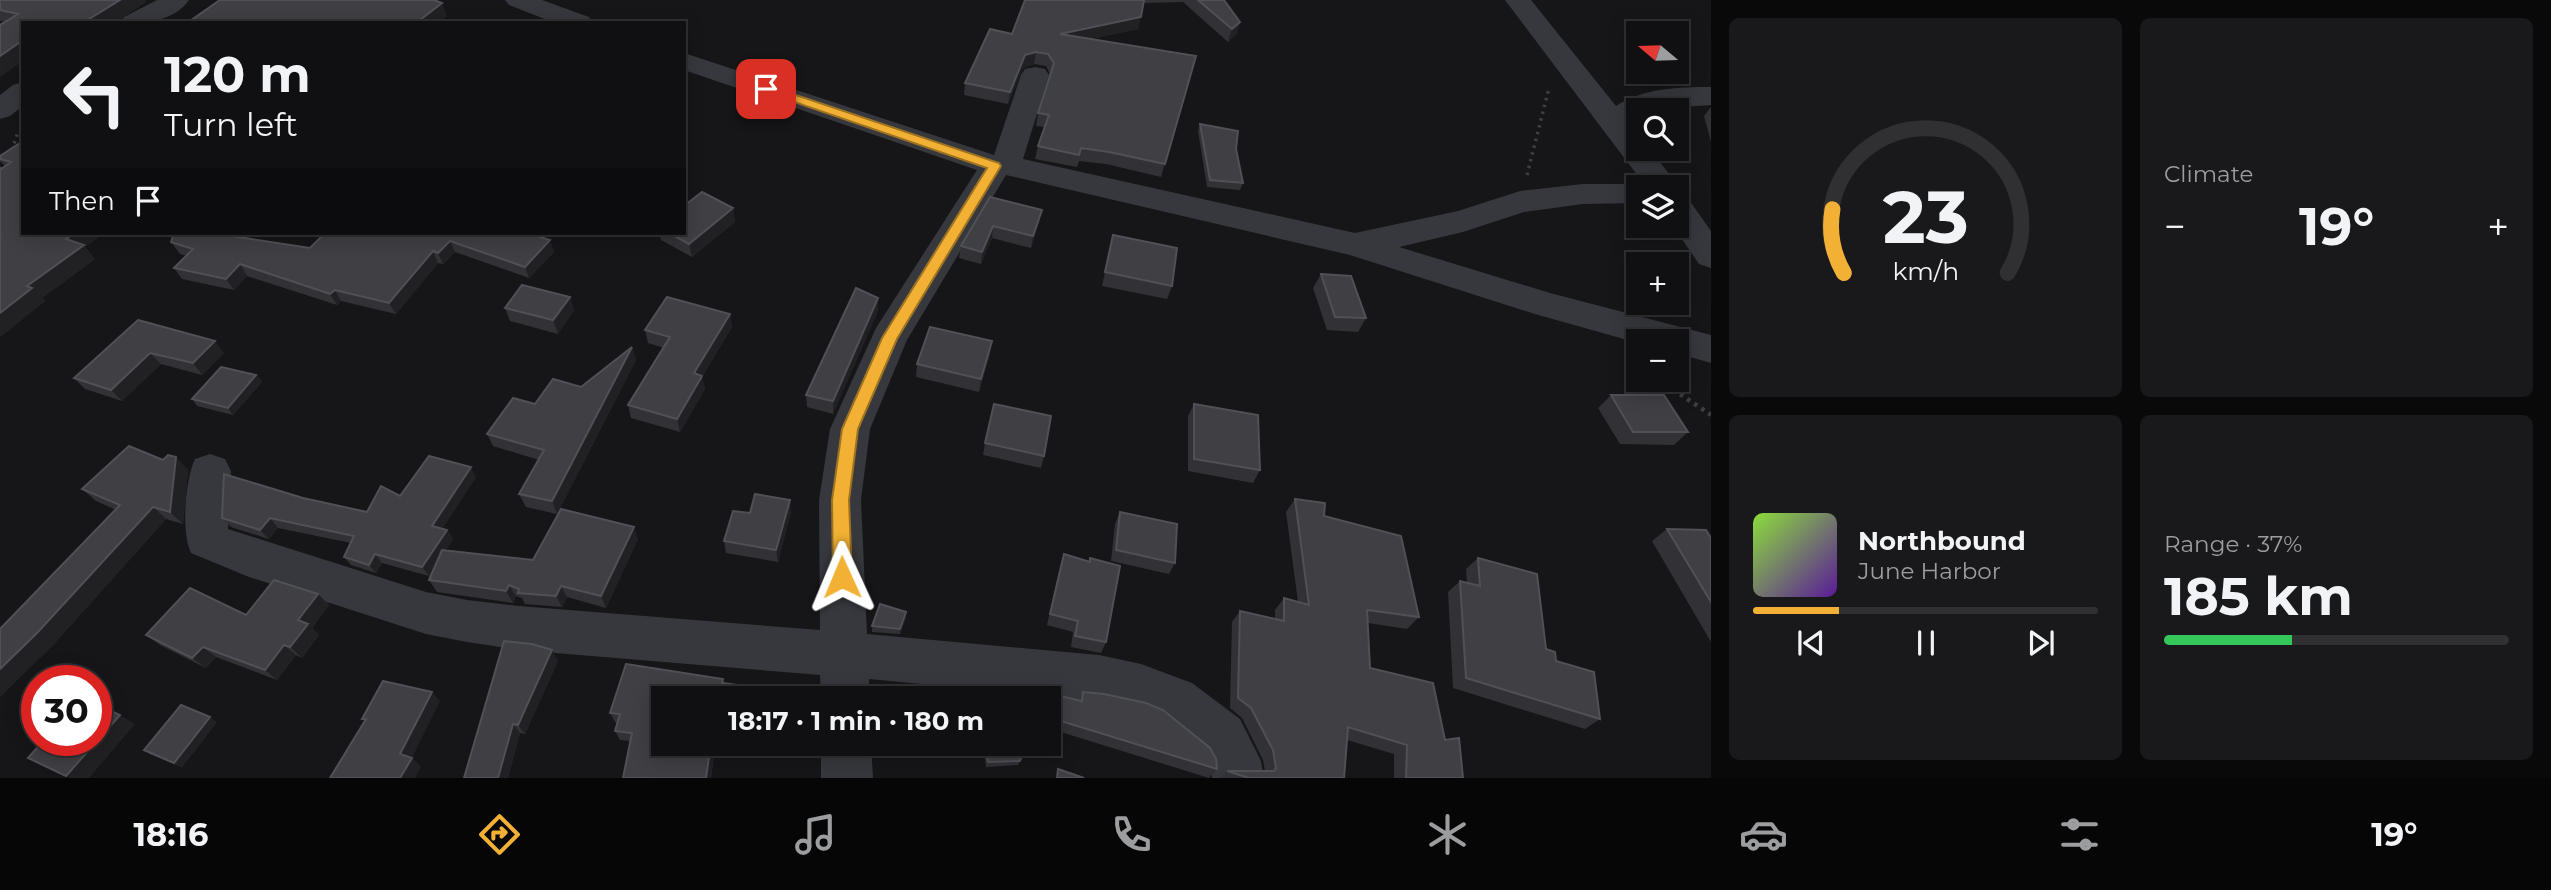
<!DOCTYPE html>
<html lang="en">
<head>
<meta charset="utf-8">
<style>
  body { margin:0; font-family:Montserrat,sans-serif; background:#19191b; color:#f1f3f6; height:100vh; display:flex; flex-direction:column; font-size:26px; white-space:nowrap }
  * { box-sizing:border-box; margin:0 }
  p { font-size:23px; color:#9c9d9f }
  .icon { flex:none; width:38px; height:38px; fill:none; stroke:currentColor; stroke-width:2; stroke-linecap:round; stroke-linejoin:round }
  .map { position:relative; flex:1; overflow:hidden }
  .side { display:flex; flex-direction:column; gap:18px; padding:18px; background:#09090a; width:840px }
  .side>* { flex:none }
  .top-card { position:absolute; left:21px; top:21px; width:665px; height:214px; border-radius:0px; box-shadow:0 4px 18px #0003,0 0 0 2px #303032; background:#101012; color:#f1f3f6; overflow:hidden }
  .needle { width:46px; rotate:289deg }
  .tools { position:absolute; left:1626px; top:21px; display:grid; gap:14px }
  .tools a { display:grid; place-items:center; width:63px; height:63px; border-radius:0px; background:#101012; box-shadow:0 4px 18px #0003,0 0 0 2px #303032; font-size:35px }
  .speed { position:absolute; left:21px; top:665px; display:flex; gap:14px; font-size:35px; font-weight:700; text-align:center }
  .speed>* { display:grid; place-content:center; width:91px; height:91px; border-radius:50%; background:#101012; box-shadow:0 4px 18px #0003,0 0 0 2px #303032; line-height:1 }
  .speed .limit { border:10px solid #d22; background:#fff; color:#111 }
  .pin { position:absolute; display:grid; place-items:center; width:60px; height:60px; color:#fff; margin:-30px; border-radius:14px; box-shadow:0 4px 10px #0006 }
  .me { position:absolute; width:77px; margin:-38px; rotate:359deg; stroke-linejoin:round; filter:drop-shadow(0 0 5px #0008) }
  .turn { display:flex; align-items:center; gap:24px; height:147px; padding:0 28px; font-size:32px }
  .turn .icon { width:91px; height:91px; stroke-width:2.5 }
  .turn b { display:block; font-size:49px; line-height:60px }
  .then { display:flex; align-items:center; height:66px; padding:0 28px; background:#0003; gap:14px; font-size:26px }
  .big { font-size:52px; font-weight:700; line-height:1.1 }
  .side .widget { flex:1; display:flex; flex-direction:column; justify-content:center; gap:10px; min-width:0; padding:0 24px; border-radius:10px; background:#19191b }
  .side .dial { align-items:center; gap:0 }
  .dial svg { height:182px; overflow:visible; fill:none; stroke:#303032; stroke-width:7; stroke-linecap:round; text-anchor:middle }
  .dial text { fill:#f1f3f6; stroke:none }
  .song { display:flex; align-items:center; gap:21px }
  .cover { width:84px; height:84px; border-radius:10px; background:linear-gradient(135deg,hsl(90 70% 55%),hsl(270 70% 35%)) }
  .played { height:7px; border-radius:4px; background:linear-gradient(90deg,#f2b134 25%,#303032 25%) }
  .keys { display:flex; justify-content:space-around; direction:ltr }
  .heat { display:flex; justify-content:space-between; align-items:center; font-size:38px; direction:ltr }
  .charge { height:10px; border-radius:5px; background:linear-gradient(90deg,#34c759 37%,#303032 0) }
  .side .tiles { flex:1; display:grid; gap:18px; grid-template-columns:repeat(2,1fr) }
  .trip { position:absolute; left:651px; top:686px; width:410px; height:70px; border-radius:0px; background:#101012; box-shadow:0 4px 18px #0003,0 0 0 2px #303032; font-weight:700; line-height:70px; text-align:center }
  .menu { display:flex; height:112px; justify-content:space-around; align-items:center; background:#060607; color:#9c9d9f }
  .menu .icon { width:49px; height:49px }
  .menu .active { color:#f2b134 }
  .menu b { font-size:32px; color:#f1f3f6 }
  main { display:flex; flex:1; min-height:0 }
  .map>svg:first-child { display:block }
</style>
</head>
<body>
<main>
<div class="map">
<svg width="1711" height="778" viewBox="0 0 1711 778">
  <rect width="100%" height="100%" fill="#161618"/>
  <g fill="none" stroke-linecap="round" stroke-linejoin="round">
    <path stroke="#3d3f44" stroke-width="3.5" stroke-dasharray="2.5 4.5" stroke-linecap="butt" d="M12 150 18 132
      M0 169 6 160
      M1527 175 1549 88"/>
    <path stroke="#3d3f44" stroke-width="4.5" stroke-dasharray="3.5 5" stroke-linecap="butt" d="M1630 360 1638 366
      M1659 380 1711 415"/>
    <path fill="#37383d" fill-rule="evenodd" d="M157 0H189C174 22 144 23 120 23L124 17Z
      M505 0H542L589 17 593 23H555L509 5Z
      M1505 0H1531L1616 106C1644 88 1678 87 1711 87V105L1638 110V118L1630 124 1638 134V149H1650L1679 187 1676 191V187H1638V203L1583 204 1524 212 1463 232 1399 247 1550 293 1711 335V363L1676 353V341L1638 343 1535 314 1350 255 1006 175 907 340 870 429 861 500 867 634 1099 655 1141 664 1192 683 1240 719 1261 761 1264 778H1212L1211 767 1204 755 1158 717 1141 710 1099 701 869 679V698H821L820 675 519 650 467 642 426 634 249 577 191 553C181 532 185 480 195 459L210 454 225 459 231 471 228 529 426 592 467 600 519 606 820 630 819 500 830 429 876 328 977 170 684 70V53L994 155 1021 75 1025 69 1035 67 1045 69 1049 75 1023 159 1355 233 1458 211 1520 191 1583 184H1644Z
      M23 82V106L10 116 0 119V95L13 85Z
      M1676 194 1687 197 1711 231V268L1699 264 1673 226H1676Z
      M821 744H871L873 778H821Z"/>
  </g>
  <path fill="#323236" d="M0 0 146 2 114 23H23L0 21Z
    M1025 0H1224L1240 22 1236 35 1228 42 1183 2 1143 3 1138 29 1091 39 1196 56 1161 177 1106 164 1079 161 1077 167 1035 159 1038 146 1044 127 1036 126 1038 113 1050 74 1046 66 1034 64 1023 68 1008 104 964 95 965 83 1012 34Z
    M1711 107V142L1704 116Z
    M1200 124 1236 149 1243 183 1240 190 1207 187 1198 131Z
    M23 141V233H104L85 247 95 259 42 298 45 301 0 337V170L5 166 0 161V156Z
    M990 197 1039 222 1031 248 992 238 981 264 959 258 961 246Z
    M733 208 735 222 692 257 661 240 659 233H684Z
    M217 233 310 248 527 233 554 252 529 278 455 252 443 264 438 263 396 314 341 301 337 305 247 276 234 290 182 279 174 268 187 256 180 254 171 242Z
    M1113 235 1172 286 1167 299 1102 286Z
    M1321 274 1366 318 1358 332 1327 330 1313 288Z
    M570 297 574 310 558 334 510 321 505 308Z
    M878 311 833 414 807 407 806 395Z
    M730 314 732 327 702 377 705 389 680 432 631 418 628 405 664 348 648 343 645 330Z
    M138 320 224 353 202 375 161 364 122 401 85 389 74 378Z
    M632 347 636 360 557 514 526 507 519 494 539 460 493 446 487 434 535 404 581 387Z
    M990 354 979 392 916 377 917 364Z
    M256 375 262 382 233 415 197 406 192 399Z
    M1611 395 1688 432 1674 445 1620 444 1598 408Z
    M1194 404 1260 470 1253 483 1188 471V416Z
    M985 443 1044 456 1041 468 983 455Z
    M176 457 188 470 183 524 166 519 54 644 0 697V629L116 510 96 501 82 489 163 460Z
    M476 477 442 529 447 530 453 539 445 551 533 560 638 539 606 608 567 597 562 607 525 604 522 598 516 596 513 603 437 592 429 580 436 566 429 576 382 563 376 573 351 565 344 557 351 543 278 528 269 539 231 527 222 518 303 498 367 512Z
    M1295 499 1324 516 1419 617 1407 629 1368 623 1370 668 1445 740 1463 778H1394V754L1347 740 1344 778H1221L1227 771H1265L1263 760 1242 718 1230 708 1232 622 1240 611 1275 619V610L1284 598 1298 602 1286 512Z
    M791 512 778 562 726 553 724 541 750 513Z
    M1120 512 1175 563 1169 574 1111 561 1115 524Z
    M1667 529 1711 538V642L1652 541Z
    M1064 554 1089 562 1090 558 1106 642 1101 653 1071 647 1073 632 1047 625 1060 566Z
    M1478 558 1546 649 1600 719 1585 729 1453 688 1448 592 1460 581 1467 583 1466 569Z
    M318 594 329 605 312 628 319 635 302 658 296 655 277 680 216 657 206 668 160 645 146 635 246 615Z
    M906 618 900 634 872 632V626Z
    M558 661 525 734 520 733 508 778H464Z
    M626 664 723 679 725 683 786 691 787 698H663V744H780L778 754 715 746 711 778H623L630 741 620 740 615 731 618 723 615 722 610 713Z
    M1029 689 1079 700 1083 692 1217 769 1209 778 1048 728V698H1025Z
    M217 722 182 767 152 755 144 750Z
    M983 744H1024L1025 747 1018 765 986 767Z"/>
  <path fill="#212124" d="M120 0H145L146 2 114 23H87L86 21Z
    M442 3 447 16 438 23H416Z
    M1141 17 1138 29 1058 46 1060 34Z
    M1240 22 1236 35 1228 42 1232 29Z
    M23 40V61L0 77V56Z
    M1036 52 1034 64 1023 68 1008 104 1010 92 1025 55Z
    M733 208 735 222 692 257 689 244Z
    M1042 210 1039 222 1031 248 1033 236Z
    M993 226 992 238 981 264 982 252Z
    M75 233H104L85 247 95 259 42 298 45 301 0 337V313L66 239Z
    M550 240 554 252 529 278 525 267Z
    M450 241 455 252 443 264 438 253Z
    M433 251 438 263 396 314 389 303Z
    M240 264 247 276 234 290 226 279Z
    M335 290 341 301 337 305 330 294Z
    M570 297 574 310 558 334 553 320Z
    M878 298V311L833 414V401Z
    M730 314 732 327 702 377 705 389 680 432 677 419 694 373Z
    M215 341 224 353 202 375 193 363Z
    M992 341 990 354 979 392 981 379Z
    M632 347 636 360 557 514 552 501Z
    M150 353 161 364 122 401 111 390Z
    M256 375 262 382 233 415 228 408Z
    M176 457 188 470 183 524 170 512Z
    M471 467 476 477 438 535 432 526Z
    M790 500 791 512 778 562 776 550Z
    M153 507 166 519 54 644 0 697V669Z
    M270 518 278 528 269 539 260 530Z
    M634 527 638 539 606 608 601 596Z
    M447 530 453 539 429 576 422 567Z
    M375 554 382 563 376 573 369 565Z
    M509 585 516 596 513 603 506 591Z
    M561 586 567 597 562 607 556 596Z
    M318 594 329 605 312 628 319 635 302 658 290 647 298 620Z
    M906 612V618L900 634V629Z
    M284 645 296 655 277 680 265 670Z
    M203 647 216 657 206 668 192 658Z
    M552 650 558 661 525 734 518 725Z
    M432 692 440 701 412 758 421 766 415 778H400V754Z
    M120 715 135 724 89 778H69L66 776Z
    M210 717 217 722 182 767 174 763Z
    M513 724 520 733 508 778H498Z
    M711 744H715V746L711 778H706Z
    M777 744H780L778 754 777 745Z"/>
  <path fill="#3f3f44" stroke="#4f5156" stroke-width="2" d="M0 0H120L86 21 94 23H23V40L0 56V25L18 14 0 10Z
    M220 0H434L442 3 416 23H187Z
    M1025 0H1144L1141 17 1060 34 1196 56 1165 164 1109 152 1081 148 1079 155 1038 146 1049 115 1038 113 1054 63 1048 54 1036 52 1025 55 1010 92 965 83 990 29 1012 34Z
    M1198 0H1224L1240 22 1232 29Z
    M1200 124 1238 131 1236 149 1243 183 1210 180Z
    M23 141V233H75L66 239 84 245 27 286 32 288 0 313V170L11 162 0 159V156Z
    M702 192 733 208 689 244 669 233H684V206Z
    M990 197 1042 210 1033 236 993 226 982 252 961 246Z
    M174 233H212L310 248 325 233H527L550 240 525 267 450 241 438 253 433 251 389 303 335 290 330 294 240 264 226 279 174 268 193 249 171 242Z
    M1113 235 1177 248 1172 286 1105 272Z
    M1321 274 1351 276 1366 318 1335 317Z
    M522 285 570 297 553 320 505 308Z
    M856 288 878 298 833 401 806 395Z
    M667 297 730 314 694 373 702 376 677 419 628 405 670 337 645 330Z
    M138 320 215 341 193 363 150 353 111 390 74 378Z
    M930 327 992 341 981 379 917 364Z
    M632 347 552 501 519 494 544 450 487 434 513 398 535 404 553 379 581 387Z
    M221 367 256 375 228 408 192 399Z
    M1611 395H1664L1688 432H1633Z
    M994 404 1051 416 1044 456 985 443Z
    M1194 404 1258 415 1260 470 1194 459Z
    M129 446 163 460 168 455 176 457 170 512 153 507 37 633 0 669V629L120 505 82 489Z
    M429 456 471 467 432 526 447 530 422 567 375 554 369 565 344 557 354 536 270 518 260 530 222 518 224 474 303 498 367 512 381 486 400 496Z
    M755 494 790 500 776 550 724 541 733 511 750 513Z
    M1295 499 1325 503 1324 516 1401 536 1419 617 1367 610 1370 668 1433 683 1445 740 1459 738 1463 778H1406L1407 745 1348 727 1344 778H1249L1227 771H1274L1276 768 1273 750 1251 708 1238 698 1240 611 1284 621V598L1309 605Z
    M561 509 634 527 601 596 561 586 556 596 518 593 519 589 509 585 506 591 429 580 442 550 533 560Z
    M1120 512 1177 524 1175 563 1116 550Z
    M1667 529 1706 530 1711 538V602Z
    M1064 554 1090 562V558L1120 566 1106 642 1075 636 1078 621 1050 614Z
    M1478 558 1537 574 1546 649 1555 652 1556 661 1594 672 1600 719 1466 678 1460 581 1480 586Z
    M274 580 318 594 298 620 308 624 290 647 284 645 265 670 203 647 192 658 146 635 190 588 246 615Z
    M880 604 906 612 900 629 872 626Z
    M504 641 532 644 552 650 518 725 513 724 498 778H464Z
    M626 664 723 679 722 683 786 691 785 698H663V744H711L706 778H623L632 733 615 731 620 714 610 713Z
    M383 681 432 692 400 754 412 758 400 778H330L366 719H362Z
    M1029 689 1082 701 1083 692 1104 694 1146 703 1163 710 1210 748 1216 759 1217 769 1048 717V698H1026Z
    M96 704 120 715 66 776 28 758 44 740H96Z
    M181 705 210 717 174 763 144 750Z
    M985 744H1024L1025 747 1020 761 988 762Z
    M1058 769 1084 778H1057Z"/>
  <path fill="#f2b134" stroke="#9d7322" stroke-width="2" d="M766 85 999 163 1001 166 897 339 858 429 849 500 852 577 849 583 842 585 836 583 833 577 832 500 842 429 882 338 987 168 762 91V86Z"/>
</svg>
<div class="tools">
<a><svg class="needle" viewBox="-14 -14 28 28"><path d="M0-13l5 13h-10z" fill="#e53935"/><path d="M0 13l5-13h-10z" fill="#9c9d9f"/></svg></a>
<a><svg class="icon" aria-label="search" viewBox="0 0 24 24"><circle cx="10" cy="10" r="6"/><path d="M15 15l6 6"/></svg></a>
<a><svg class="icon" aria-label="layers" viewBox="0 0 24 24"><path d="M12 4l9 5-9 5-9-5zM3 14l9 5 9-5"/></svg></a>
<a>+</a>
<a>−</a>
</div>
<div class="speed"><div class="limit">30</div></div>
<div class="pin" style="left:766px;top:89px;background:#d93025"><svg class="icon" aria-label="arrive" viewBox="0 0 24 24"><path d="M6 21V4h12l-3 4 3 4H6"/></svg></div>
<svg class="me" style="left:842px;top:577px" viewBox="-20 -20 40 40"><path d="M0-17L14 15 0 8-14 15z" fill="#f2b134" stroke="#fff" stroke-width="4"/></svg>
<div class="trip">18:17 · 1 min · 180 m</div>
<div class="top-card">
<div class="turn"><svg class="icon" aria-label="left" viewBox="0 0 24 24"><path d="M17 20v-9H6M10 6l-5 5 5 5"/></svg><div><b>120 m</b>Turn left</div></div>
<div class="then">Then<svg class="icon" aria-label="arrive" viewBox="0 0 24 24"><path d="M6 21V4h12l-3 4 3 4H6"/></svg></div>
</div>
</div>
<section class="side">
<div class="tiles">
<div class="widget dial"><svg viewBox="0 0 100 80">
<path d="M14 69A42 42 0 1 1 86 69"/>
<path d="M14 69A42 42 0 0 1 9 41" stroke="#f2b134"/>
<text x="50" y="56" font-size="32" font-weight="700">23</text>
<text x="50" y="72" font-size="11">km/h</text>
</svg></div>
<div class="widget"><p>Climate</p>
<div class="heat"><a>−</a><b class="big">19°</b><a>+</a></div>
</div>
<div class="widget">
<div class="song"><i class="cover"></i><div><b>Northbound</b><p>June Harbor</p></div></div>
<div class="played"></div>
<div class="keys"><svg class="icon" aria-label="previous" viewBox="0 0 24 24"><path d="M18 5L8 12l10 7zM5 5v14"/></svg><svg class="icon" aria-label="pause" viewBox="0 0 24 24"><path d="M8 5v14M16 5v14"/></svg><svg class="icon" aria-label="next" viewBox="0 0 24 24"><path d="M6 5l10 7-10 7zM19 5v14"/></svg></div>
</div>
<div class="widget"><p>Range · 37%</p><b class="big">185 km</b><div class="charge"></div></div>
</div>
</section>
</main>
<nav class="menu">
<b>18:16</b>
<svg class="icon active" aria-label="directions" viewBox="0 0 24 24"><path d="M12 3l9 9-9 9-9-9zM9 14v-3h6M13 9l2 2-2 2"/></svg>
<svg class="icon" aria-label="music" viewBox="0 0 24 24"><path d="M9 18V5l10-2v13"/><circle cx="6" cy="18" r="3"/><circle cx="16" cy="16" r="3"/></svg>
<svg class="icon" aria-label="phone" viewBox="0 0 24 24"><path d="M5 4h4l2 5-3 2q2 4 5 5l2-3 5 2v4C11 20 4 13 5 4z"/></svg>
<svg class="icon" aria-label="climate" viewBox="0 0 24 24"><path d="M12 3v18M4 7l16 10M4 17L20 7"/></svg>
<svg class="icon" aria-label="car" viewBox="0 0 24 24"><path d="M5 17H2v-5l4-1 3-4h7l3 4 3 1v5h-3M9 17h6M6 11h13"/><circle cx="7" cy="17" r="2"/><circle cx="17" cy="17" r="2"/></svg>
<svg class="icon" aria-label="filters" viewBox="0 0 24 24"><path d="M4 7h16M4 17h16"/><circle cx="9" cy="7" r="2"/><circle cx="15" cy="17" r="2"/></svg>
<b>19°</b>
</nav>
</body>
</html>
